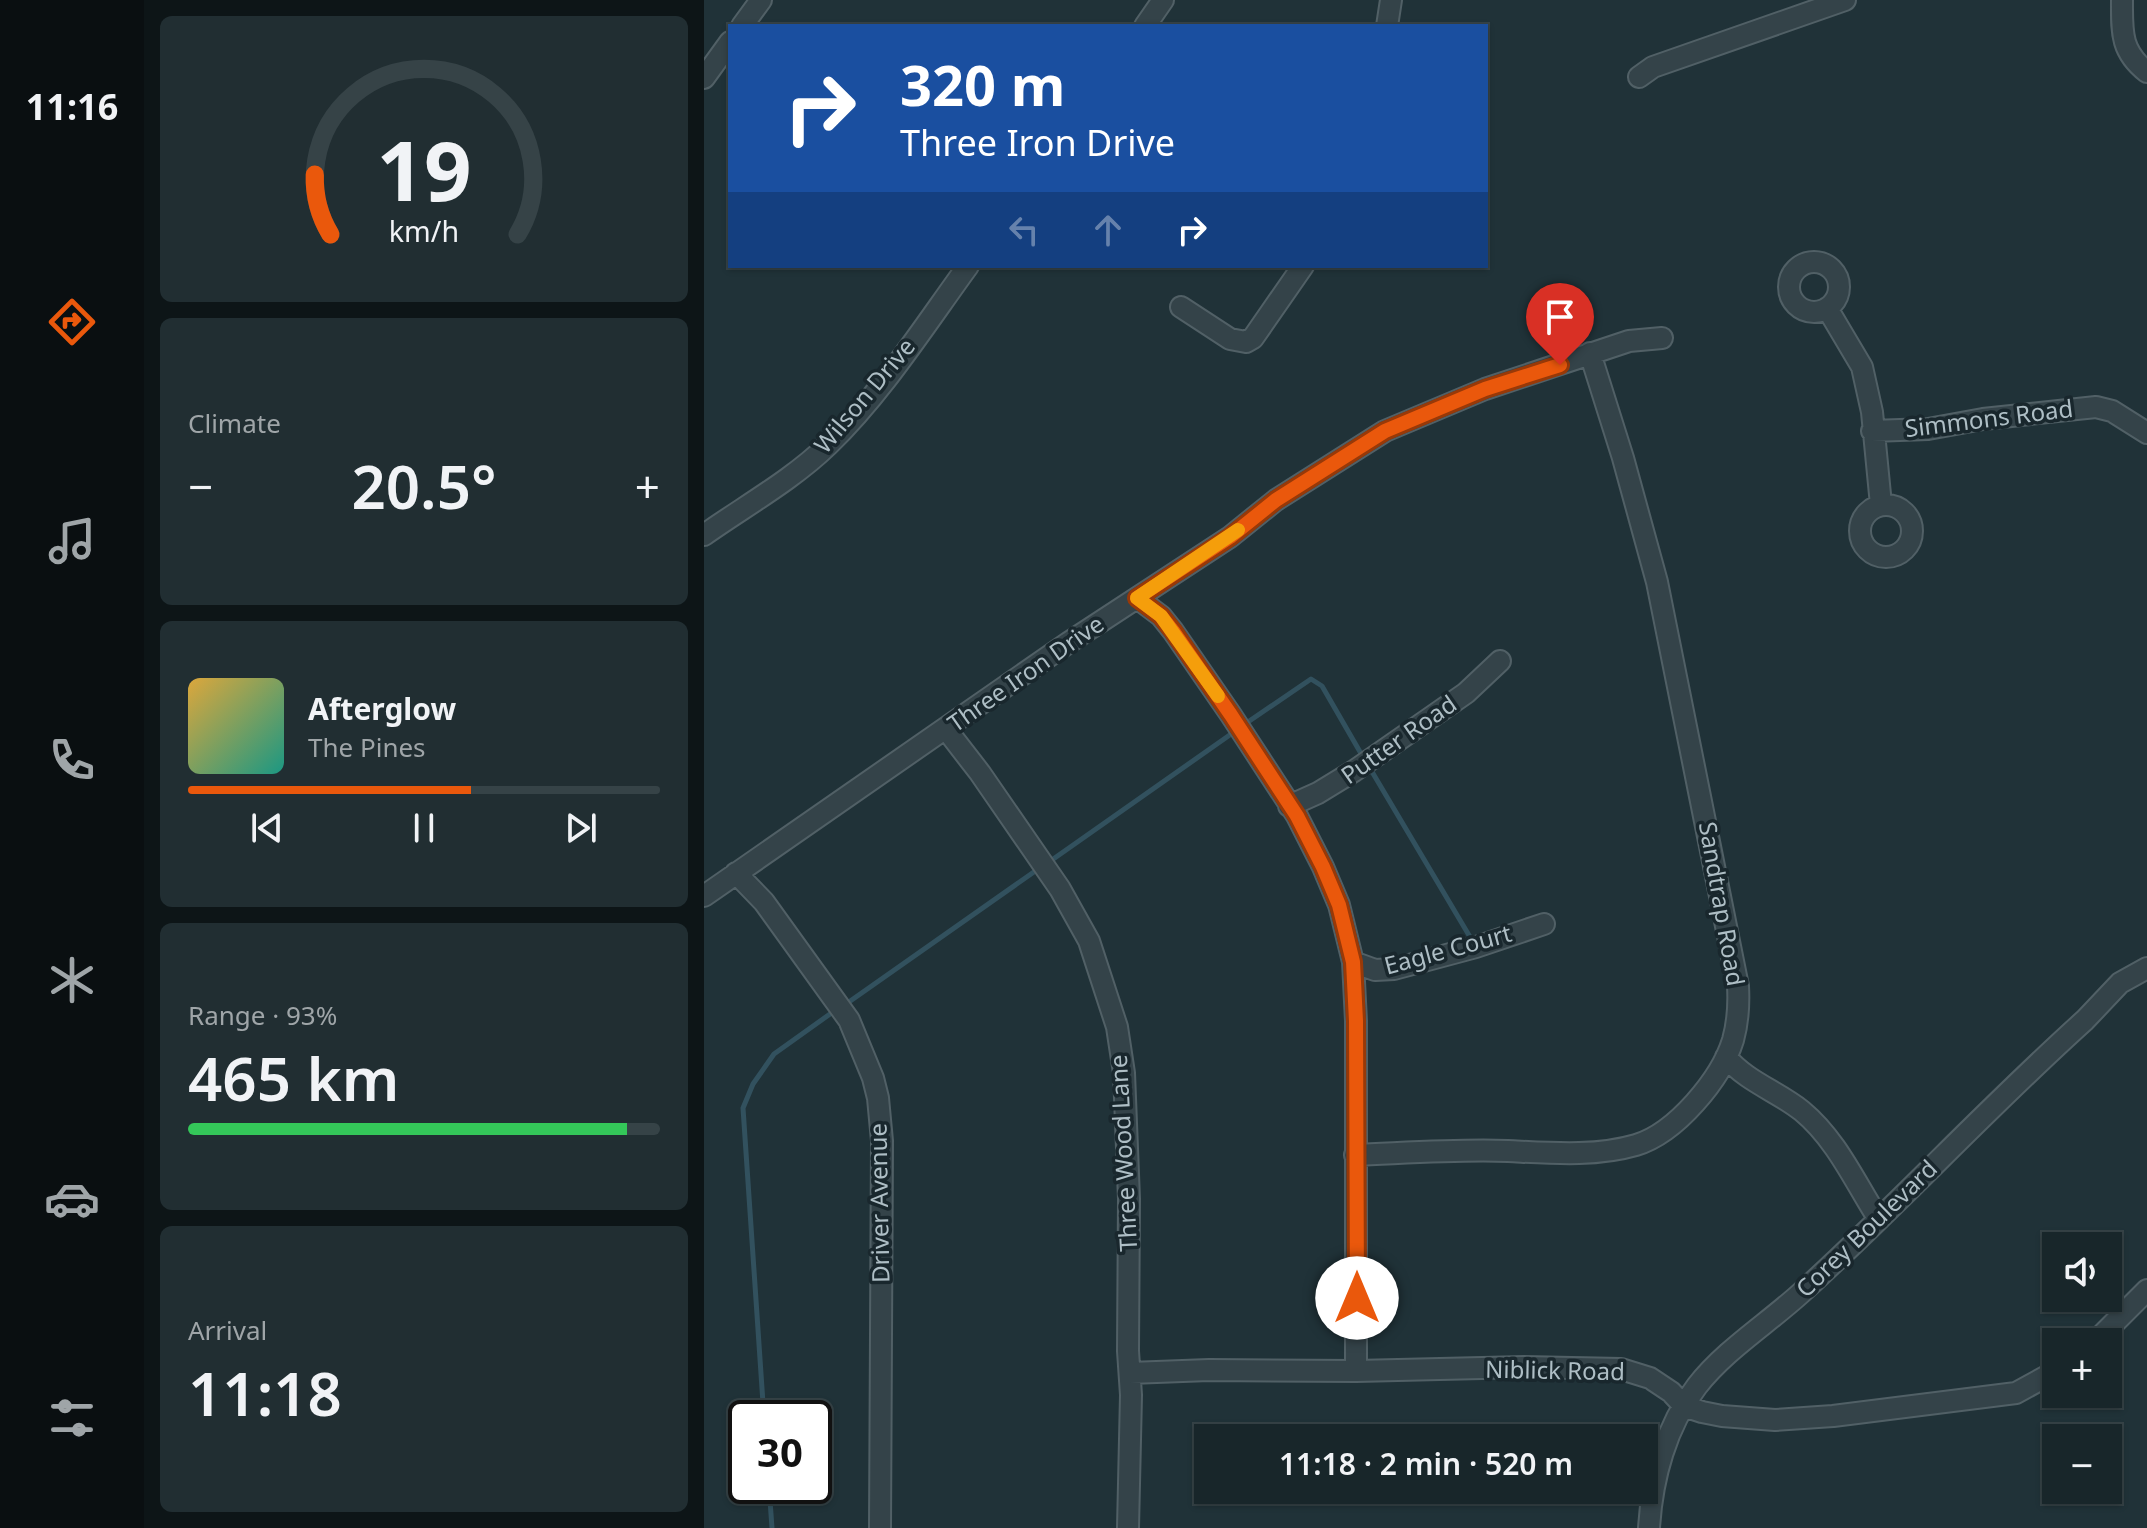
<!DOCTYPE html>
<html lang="en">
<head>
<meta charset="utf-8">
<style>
  body { margin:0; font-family:"Noto Sans",sans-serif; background:#212e32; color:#f1f3f6; height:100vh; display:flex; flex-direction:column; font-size:30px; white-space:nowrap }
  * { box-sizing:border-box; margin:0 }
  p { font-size:26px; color:#9fa5a8 }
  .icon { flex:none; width:44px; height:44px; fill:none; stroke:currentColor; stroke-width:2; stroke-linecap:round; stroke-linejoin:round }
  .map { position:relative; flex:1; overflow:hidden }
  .panel { display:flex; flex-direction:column; gap:16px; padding:16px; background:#0d1517; width:560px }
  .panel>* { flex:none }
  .guide { position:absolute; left:24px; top:24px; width:760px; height:244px; border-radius:0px; box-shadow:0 2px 6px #0004,0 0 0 2px #364347; background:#1a4fa0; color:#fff; overflow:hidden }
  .tools { position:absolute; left:1338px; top:1232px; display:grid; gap:16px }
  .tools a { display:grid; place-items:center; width:80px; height:80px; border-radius:0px; background:#18262a; box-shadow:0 2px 6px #0004,0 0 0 2px #364347; font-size:40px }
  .speed { position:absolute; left:24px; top:1400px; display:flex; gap:16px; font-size:40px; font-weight:700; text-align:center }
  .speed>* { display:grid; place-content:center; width:104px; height:104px; border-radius:50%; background:#18262a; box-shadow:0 2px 6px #0004,0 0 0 2px #364347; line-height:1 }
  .speed .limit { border:4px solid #111; border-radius:12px; background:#fff; color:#111 }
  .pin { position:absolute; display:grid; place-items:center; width:68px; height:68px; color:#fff; margin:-82px -34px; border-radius:50% 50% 50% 0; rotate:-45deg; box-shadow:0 0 8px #0007 }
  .pin .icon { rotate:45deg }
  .me { position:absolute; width:88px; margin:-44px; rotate:0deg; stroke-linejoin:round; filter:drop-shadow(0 0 6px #0008) }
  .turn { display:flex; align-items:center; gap:28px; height:168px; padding:0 40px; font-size:36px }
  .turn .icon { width:104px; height:104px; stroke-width:2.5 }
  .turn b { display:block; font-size:56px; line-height:68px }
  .lanes { display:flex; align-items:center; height:76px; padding:0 40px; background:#0003; justify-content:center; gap:40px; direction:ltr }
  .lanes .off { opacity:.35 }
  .big { font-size:60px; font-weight:600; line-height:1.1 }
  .panel .tile { flex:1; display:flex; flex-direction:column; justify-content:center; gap:12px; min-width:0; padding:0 28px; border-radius:12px; background:#212e32 }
  .panel .dial { align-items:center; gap:0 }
  .dial svg { height:208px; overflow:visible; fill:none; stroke:#364347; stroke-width:7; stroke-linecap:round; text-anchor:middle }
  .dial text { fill:#f1f3f6; stroke:none }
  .song { display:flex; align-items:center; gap:24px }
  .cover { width:96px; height:96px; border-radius:12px; background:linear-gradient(135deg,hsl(40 70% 55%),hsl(170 70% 35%)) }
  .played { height:8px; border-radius:4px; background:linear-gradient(90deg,#ea580c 60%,#364347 60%) }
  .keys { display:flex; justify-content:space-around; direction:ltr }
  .heat { display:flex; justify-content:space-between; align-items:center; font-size:44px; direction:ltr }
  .charge { height:12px; border-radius:6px; background:linear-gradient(90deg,#34c759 93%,#364347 0) }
  .trip { position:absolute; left:490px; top:1424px; width:464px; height:80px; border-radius:0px; background:#18262a; box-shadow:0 2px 6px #0004,0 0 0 2px #364347; font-weight:600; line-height:80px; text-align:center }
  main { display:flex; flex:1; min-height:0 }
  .tabs { display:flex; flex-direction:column; width:144px; justify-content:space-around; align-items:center; background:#0a0f11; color:#9fa5a8 }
  .tabs .icon { width:56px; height:56px }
  .tabs .active { color:#ea580c }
  .tabs b { font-size:36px; color:#f1f3f6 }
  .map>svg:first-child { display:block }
</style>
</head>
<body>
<main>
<nav class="tabs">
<b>11:16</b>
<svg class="icon active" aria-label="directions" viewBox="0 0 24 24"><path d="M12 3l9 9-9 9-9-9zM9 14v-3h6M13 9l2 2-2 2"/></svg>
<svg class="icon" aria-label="music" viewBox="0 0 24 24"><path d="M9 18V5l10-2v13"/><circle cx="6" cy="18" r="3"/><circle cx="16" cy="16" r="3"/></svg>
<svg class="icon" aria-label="phone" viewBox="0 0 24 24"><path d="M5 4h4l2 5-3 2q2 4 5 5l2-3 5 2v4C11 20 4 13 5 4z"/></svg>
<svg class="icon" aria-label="climate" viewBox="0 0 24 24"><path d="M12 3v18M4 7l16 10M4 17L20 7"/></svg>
<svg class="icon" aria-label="car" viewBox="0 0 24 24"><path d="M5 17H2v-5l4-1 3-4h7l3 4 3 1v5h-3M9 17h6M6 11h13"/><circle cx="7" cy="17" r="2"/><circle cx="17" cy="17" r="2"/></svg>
<svg class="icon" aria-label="filters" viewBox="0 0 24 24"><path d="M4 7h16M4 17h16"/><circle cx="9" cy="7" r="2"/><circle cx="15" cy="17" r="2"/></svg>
</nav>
<section class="panel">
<div class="tile dial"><svg viewBox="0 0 100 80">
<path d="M14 69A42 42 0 1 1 86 69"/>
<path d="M14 69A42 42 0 0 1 8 46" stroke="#ea580c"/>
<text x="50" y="56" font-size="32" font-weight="700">19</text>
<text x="50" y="72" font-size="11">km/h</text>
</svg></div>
<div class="tile"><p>Climate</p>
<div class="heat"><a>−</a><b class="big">20.5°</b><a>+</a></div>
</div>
<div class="tile">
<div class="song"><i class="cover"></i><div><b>Afterglow</b><p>The Pines</p></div></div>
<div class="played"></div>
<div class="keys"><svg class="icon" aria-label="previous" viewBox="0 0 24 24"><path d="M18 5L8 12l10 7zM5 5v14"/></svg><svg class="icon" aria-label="pause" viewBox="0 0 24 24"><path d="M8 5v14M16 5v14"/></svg><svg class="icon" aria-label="next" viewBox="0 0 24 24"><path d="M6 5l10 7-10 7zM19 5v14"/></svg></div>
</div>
<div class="tile"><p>Range · 93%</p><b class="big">465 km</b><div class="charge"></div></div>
<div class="tile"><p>Arrival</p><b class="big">11:18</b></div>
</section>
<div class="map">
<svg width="1443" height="1528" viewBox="0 0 1443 1528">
  <rect width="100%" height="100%" fill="#203238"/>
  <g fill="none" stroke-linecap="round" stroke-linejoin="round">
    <path stroke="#32515e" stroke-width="5" d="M538 726 607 679 618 686 659 757
      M664 765 769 942
      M345 862 530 732
      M142 1004 337 867
      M60 1418 39 1108 49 1084 70 1054 133 1009
      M65 1486 68 1528"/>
    <g stroke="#516066" stroke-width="24">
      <path id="minor" d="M1418 0C1418 31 1416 51 1443 72
        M38 26 57 0
        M441 26 459 0
        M683 26 687 0
        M935 77 949 67 1141 0
        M0 78 26 42
        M1085 287a25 25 0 1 1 50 0a25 25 0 1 1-50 0Z
        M477 307 526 339 542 342 549 338 599 266
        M1123 308 1158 367 1168 412 1177 505
        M1168 431 1224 429 1279 419 1392 407 1408 411 1443 433
        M1156 531a26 26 0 1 1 52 0a26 26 0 1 1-52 0Z
        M0 535C41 506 88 480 124 445 177 394 221 325 264 266
        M433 598 457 616 469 631 527 715 593 816 619 867 635 905 649 962 652 1021V1371
        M242 729 276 773 356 889 385 941 413 1027 420 1073 425 1199 424 1351 427 1395 424 1528
        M585 806 614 793 650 771 762 693 796 661
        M32 873 60 902 145 1020 169 1078 174 1098 178 1141 176 1528
        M0 896 364 643 526 537 572 500 681 431 781 389 925 341 958 338
        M649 962 671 970 690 969 772 947 840 924
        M1022 1057C1043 1082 1073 1091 1098 1111 1132 1139 1151 1182 1174 1218
        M651 1155C702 1153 754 1149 804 1151 846 1153 891 1157 932 1145 972 1133 1017 1079 1029 1040 1034 1022 1035 1004 1034 986L953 582 919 458 886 353
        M1391 1342 1443 1290
        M426 1373 505 1370 652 1371 820 1367 917 1369 946 1378 967 1392 980 1406 998 1412 1018 1416 1071 1420 1129 1416 1312 1393 1352 1371
        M945 1528C948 1478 962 1426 993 1386 1021 1350 1063 1324 1097 1293 1194 1205 1283 1108 1381 1020L1416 983 1443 968"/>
    </g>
    <use href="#minor" stroke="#344349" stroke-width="20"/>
  </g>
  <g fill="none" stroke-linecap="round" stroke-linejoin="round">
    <g stroke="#983908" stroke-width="20">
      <path id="route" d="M653 1298 652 1021 649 962 635 905 619 867 593 816 527 715 469 631 457 616 433 598 526 537 572 500 681 431 781 389 856 365"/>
    </g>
    <use href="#route" stroke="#ea580c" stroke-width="14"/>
    <path stroke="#f59e0b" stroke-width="14" d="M514 696 457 616 433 598 534 530"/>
  </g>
  <g text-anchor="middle" stroke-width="7" stroke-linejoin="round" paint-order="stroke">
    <g font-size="24" fill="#aebec5" stroke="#19272d">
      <text transform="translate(161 396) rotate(-50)" y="8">Wilson Drive</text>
      <text transform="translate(1285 419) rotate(-7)" y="8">Simmons Road</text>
      <text transform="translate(322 674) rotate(-35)" y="8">Three Iron Drive</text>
      <text transform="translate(695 740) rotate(-35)" y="8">Putter Road</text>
      <text transform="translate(1017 904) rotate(80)" y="8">Sandtrap Road</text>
      <text transform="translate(744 950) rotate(-15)" y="8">Eagle Court</text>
      <text transform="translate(420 1153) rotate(-93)" y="8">Three Wood Lane</text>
      <text transform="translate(176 1203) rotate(-91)" y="8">Driver Avenue</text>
      <text transform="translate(1163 1229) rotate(-44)" y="8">Corey Boulevard</text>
      <text transform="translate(851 1371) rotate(1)" y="8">Niblick Road</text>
    </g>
  </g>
</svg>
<div class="tools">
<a><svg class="icon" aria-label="sound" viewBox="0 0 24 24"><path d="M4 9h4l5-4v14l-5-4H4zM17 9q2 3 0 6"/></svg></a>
<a>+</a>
<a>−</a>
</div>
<div class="speed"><div class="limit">30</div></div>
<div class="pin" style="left:856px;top:365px;background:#d93025"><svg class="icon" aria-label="arrive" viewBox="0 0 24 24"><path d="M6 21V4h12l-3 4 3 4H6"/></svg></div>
<svg class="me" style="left:653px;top:1298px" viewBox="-20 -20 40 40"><circle r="19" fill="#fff"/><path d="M0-13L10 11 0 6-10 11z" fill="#ea580c"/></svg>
<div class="trip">11:18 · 2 min · 520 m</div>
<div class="guide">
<div class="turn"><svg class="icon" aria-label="right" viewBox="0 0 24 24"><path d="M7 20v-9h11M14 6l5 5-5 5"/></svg><div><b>320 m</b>Three Iron Drive</div></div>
<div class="lanes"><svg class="icon off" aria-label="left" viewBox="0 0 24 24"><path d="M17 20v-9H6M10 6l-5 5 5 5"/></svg><svg class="icon off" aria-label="ahead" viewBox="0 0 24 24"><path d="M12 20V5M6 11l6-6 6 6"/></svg><svg class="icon" aria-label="right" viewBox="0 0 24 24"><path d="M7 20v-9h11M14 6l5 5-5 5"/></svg></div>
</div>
</div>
</main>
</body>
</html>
